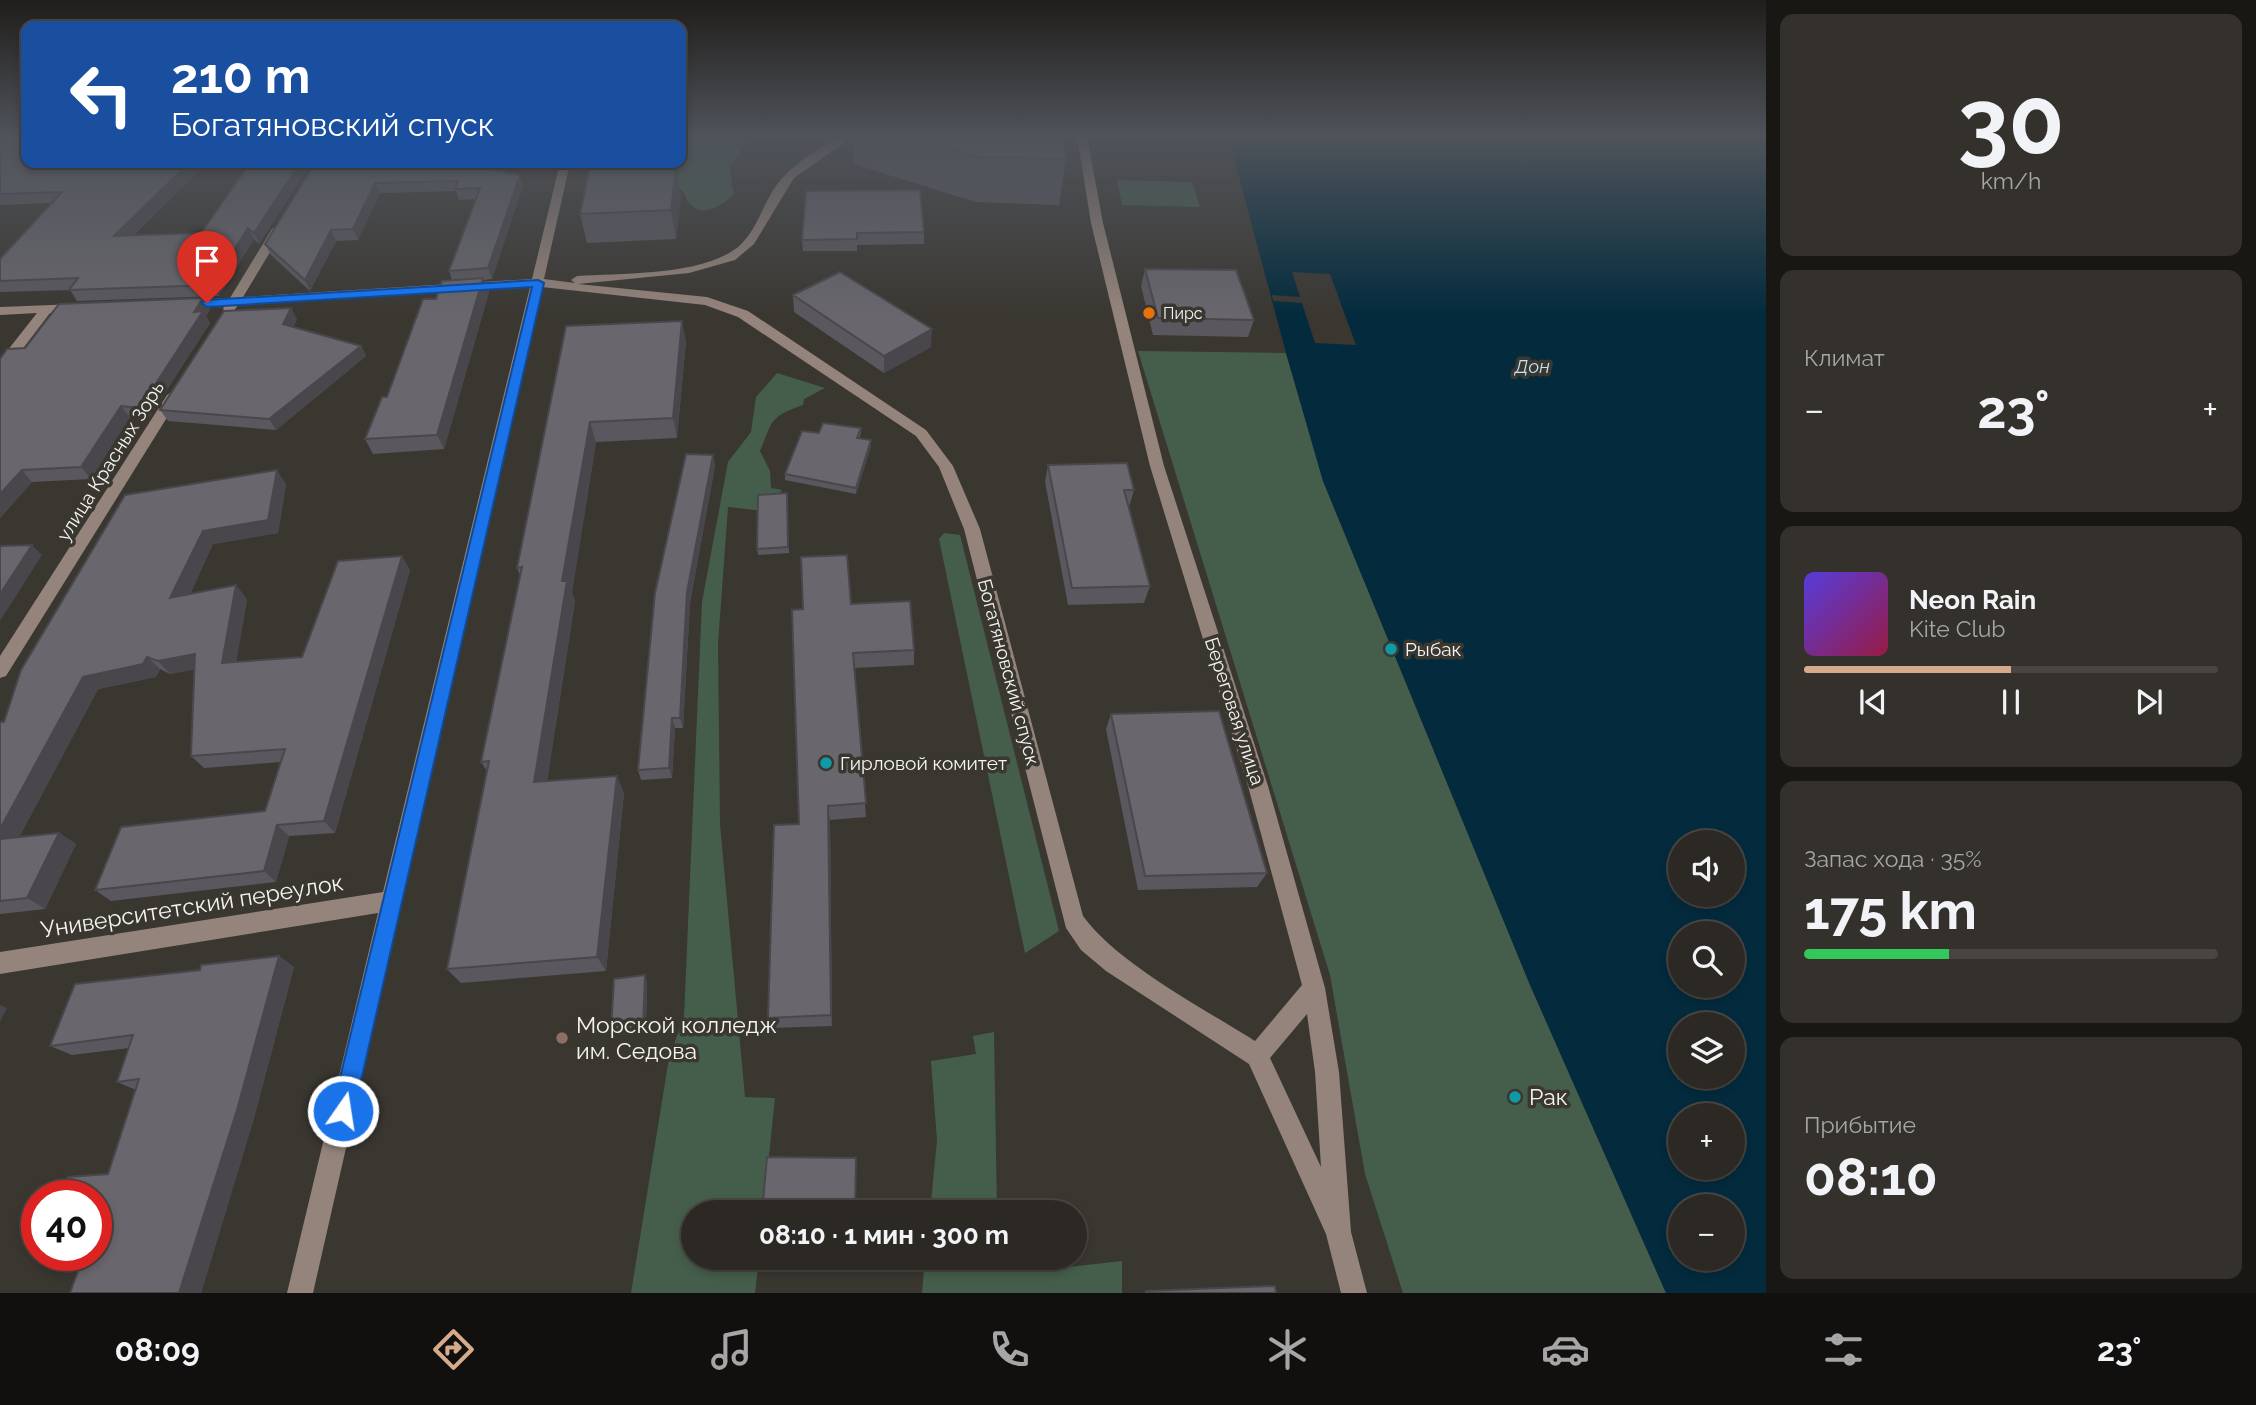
<!DOCTYPE html>
<html lang="ru">
<head>
<meta charset="utf-8">
<style>
  body { margin:0; font-family:Raleway,sans-serif; background:#34312d; color:#f1f3f6; height:100vh; display:flex; flex-direction:column; font-size:26px; white-space:nowrap }
  * { box-sizing:border-box; margin:0 }
  p { font-size:23px; color:#a6a6a7 }
  .icon { flex:none; width:38px; height:38px; fill:none; stroke:currentColor; stroke-width:2; stroke-linecap:round; stroke-linejoin:round }
  .map { position:relative; flex:1; overflow:hidden }
  .sheet { display:flex; flex-direction:column; gap:14px; padding:14px; background:#181714; width:490px }
  .sheet>* { flex:none }
  .banner { position:absolute; left:21px; top:21px; width:665px; height:147px; border-radius:14px; box-shadow:0 4px 10px #0003,0 0 0 2px #484542; background:#1a4fa0; color:#fff; overflow:hidden }
  .tools { position:absolute; left:1668px; top:830px; display:grid; gap:14px }
  .tools a { display:grid; place-items:center; width:77px; height:77px; border-radius:50%; background:#2c2925; box-shadow:0 4px 10px #0003,0 0 0 2px #484542; font-size:35px }
  .speed { position:absolute; left:21px; top:1180px; display:flex; gap:14px; font-size:35px; font-weight:700; text-align:center }
  .speed>* { display:grid; place-content:center; width:91px; height:91px; border-radius:50%; background:#2c2925; box-shadow:0 4px 10px #0003,0 0 0 2px #484542; line-height:1 }
  .speed .limit { border:10px solid #d22; background:#fff; color:#111 }
  .pin { position:absolute; display:grid; place-items:center; width:60px; height:60px; color:#fff; margin:-72px -30px; border-radius:50% 50% 50% 0; rotate:-45deg; box-shadow:0 0 7px #0007 }
  .pin .icon { rotate:45deg }
  .me { position:absolute; width:77px; margin:-38px; rotate:13deg; stroke-linejoin:round; filter:drop-shadow(0 0 5px #0008) }
  .turn { display:flex; align-items:center; gap:24px; height:147px; padding:0 35px; font-size:32px }
  .turn .icon { width:91px; height:91px; stroke-width:2.5 }
  .turn b { display:block; font-size:49px; line-height:60px }
  .big { font-size:52px; font-weight:700; line-height:1.1 }
  .sheet .widget { flex:1; display:flex; flex-direction:column; justify-content:center; gap:10px; min-width:0; padding:0 24px; border-radius:14px; background:#34312d }
  .sheet .dial { align-items:center; gap:0 }
  .dial b { font-size:91px; line-height:1 }
  .song { display:flex; align-items:center; gap:21px }
  .cover { width:84px; height:84px; border-radius:10px; background:linear-gradient(135deg,hsl(250 70% 55%),hsl(340 70% 35%)) }
  .played { height:7px; border-radius:4px; background:linear-gradient(90deg,#d6ab8b 50%,#484542 50%) }
  .keys { display:flex; justify-content:space-around; direction:ltr }
  .heat { display:flex; justify-content:space-between; align-items:center; font-size:38px; direction:ltr }
  .charge { height:10px; border-radius:5px; background:linear-gradient(90deg,#34c759 35%,#484542 0) }
  .trip { position:absolute; left:681px; top:1200px; width:406px; height:70px; border-radius:35px; background:#2c2925; box-shadow:0 4px 10px #0003,0 0 0 2px #484542; font-weight:700; line-height:70px; text-align:center }
  .tab-bar { display:flex; height:112px; justify-content:space-around; align-items:center; background:#12100f; color:#a6a6a7 }
  .tab-bar .icon { width:49px; height:49px }
  .tab-bar .on { color:#d6ab8b }
  .tab-bar b { font-size:32px; color:#f1f3f6 }
  main { display:flex; flex:1; min-height:0 }
  .map>svg:first-child { display:block }
</style>
</head>
<body>
<main>
<div class="map">
<svg width="1766" height="1293" viewBox="0 0 1766 1293">
  <rect width="100%" height="100%" fill="#3a3731"/>
  <path fill="#455e4c" d="M681 136H752L729 167 734 194C723 205 702 219 689 203 686 200 686 196 684 193 677 185 671 188 663 175L665 163H681Z
    M1117 180 1192 182 1200 207 1122 205Z
    M1138 351 1286 353 1323 481 1530 985 1666 1293H1403L1365 1174 1330 975Z
    M777 373 825 388 804 399 803 405C769 417 773 420 760 451L770 471 771 488 782 490 765 511 728 507 718 644 720 824 745 1097 775 1098 763 1213H693V1258H759L755 1293H631L669 1058 684 1017 702 602 728 462 751 432 756 397Z
    M944 533 960 535 1059 931 1025 953 939 539Z
    M994 1032 997 1213H930L937 1140 931 1061 976 1054 973 1036Z
    M925 1258H998L999 1263 1042 1270 1122 1261V1293H922Z"/>
  <path fill="#032b3d" fill-rule="evenodd" d="M1228 136H1766V1293H1666L1530 985 1323 481 1286 353ZM1680 842H1732V894H1680ZM1680 933H1732V985H1680ZM1680 1024H1732V1076H1680ZM1680 1115H1732V1167H1680ZM1680 1206H1732V1258H1680Z"/>
  <path fill="#3a3731" d="M1292 272 1330 274 1356 345 1315 343 1302 303 1273 301 1272 295 1300 297Z"/>
  <g fill="none" stroke-linecap="round" stroke-linejoin="round">
    <path fill="#95847b" fill-rule="evenodd" d="M842 136H854L794 178 754 244 735 260 689 273 578 284 707 297 748 311 926 430 953 466 980 529 1083 916C1118 964 1203 1008 1255 1041L1302 985 1248 786 1150 466 1091 223 1077 136H1087L1103 223 1164 466 1268 786 1325 988 1339 1072 1351 1232 1367 1293H1341L1326 1234 1249 1064 1106 971 1081 950 1066 928 964 529 939 467 916 436 738 317 705 305 542 287 313 1293H287L378 913 0 974V952L383 892 530 287 238 305 233 312 229 313 223 309 225 305 185 308 179 304 185 300 230 298 272 229 278 226 284 229 243 297 532 279 560 163H570L544 279 575 283 571 280 577 276C623 273 701 276 738 247 755 233 761 210 772 192 789 165 815 151 842 136ZM1307 1014 1315 1072 1321 1167 1270 1058Z
      M77 304 83 308 81 311 50 313 5 372 0 373V360L37 313 0 315V307Z
      M174 391 181 395 6 676 0 678V656L167 395Z"/>
  </g>
  <path fill="#5a585e" d="M0 136 206 163 133 236 201 233 250 163H311L259 244 254 239 219 296 77 301 70 290 0 292V259L51 203 0 205Z
    M853 136H1063L1066 159 1059 205 976 202 853 164Z
    M315 163H499L497 170 520 175 523 185 492 279 484 280 489 292 444 449 373 454 365 439 436 299 452 280 449 271 476 199 459 200 456 191 380 193 358 240 336 241 310 291 271 255 265 244Z
    M638 168 681 195 676 239 587 243 580 214Z
    M806 191 924 232V244L857 245V251H803L802 240Z
    M1145 269 1254 320 1248 337 1153 335 1141 286Z
    M793 295 931 347 884 373 794 312Z
    M203 298 210 309 206 316 210 323 148 419 130 417 91 479 32 482 0 518V359L25 348Z
    M297 319 293 327 361 346 366 356 276 430 168 421 160 410Z
    M566 326 686 341 677 438 596 442 572 592 575 601 547 781 624 793 606 971 461 983 447 969 487 771 481 762 520 575 517 568Z
    M861 428V434L859 438 871 440V446L856 494 785 480V474L819 433Z
    M713 455 715 466 690 603 683 728H675L672 778 641 780 638 770Z
    M1048 465 1134 490 1129 507 1150 586 1144 603 1068 605 1045 482Z
    M286 484 278 533 213 544 190 594 247 599 236 662 302 657 410 570 335 833 289 836 276 882 111 901 95 890 265 811 281 762 204 768 191 756 194 669 170 674 160 669 156 677 98 689 19 837 59 833 76 844 45 909 0 914V722H4L21 670Z
    M787 499 789 553 758 555 757 549Z
    M851 604 914 650V665L854 668 866 817 830 820 832 1026 771 1028 768 1018 799 824Z
    M1111 714 1267 873 1257 887 1138 890 1106 729Z
    M279 956 294 967 254 1118 201 1293H70L96 1255 108 1174 136 1090 117 1082 129 1048 72 1055 50 1046 200 970Z
    M647 980 646 1032 613 1036 611 1033Z
    M854 1258 853 1264 760 1262 758 1261Z"/>
  <path fill="#4a474c" d="M189 163H206L121 247 114 236Z
    M300 163H311L259 244 254 233Z
    M492 163H499L494 180 490 169Z
    M628 163H639L633 197 627 168Z
    M676 167 681 195 676 239 671 210Z
    M520 175 523 185 492 279 488 268Z
    M375 183 380 193 358 240 353 229Z
    M248 228 254 239 219 296 212 285Z
    M331 230 336 241 310 291 305 280Z
    M483 278 489 292 444 449 437 435Z
    M203 298 210 309 206 316 210 323 148 419 140 408Z
    M291 308 297 319 289 334 283 324Z
    M682 321 686 341 677 438 673 418Z
    M932 329 931 347 884 373V356Z
    M361 346 366 356 276 430 269 419Z
    M121 406 130 417 91 479 81 467Z
    M590 422 596 442 572 592 575 601 544 799 534 782 562 581Z
    M871 440V446L856 494V488Z
    M713 455 715 466 690 603 683 728 680 718 687 592Z
    M22 470 32 482 0 518V494Z
    M277 470 286 484 278 533 213 544 182 612 170 598 203 531Z
    M32 545 42 555 0 621V594Z
    M402 556 410 570 335 833 324 821Z
    M236 585 247 599 234 676 222 663Z
    M195 654 207 667 170 674 158 661Z
    M147 657 160 669 156 677 98 689 12 851 0 844V829L83 677Z
    M672 718 675 728 672 778 669 768Z
    M617 776 624 793 606 971 597 957Z
    M828 806 830 820 832 1026 831 1015Z
    M277 825 289 836 276 882 264 871Z
    M59 833 76 844 45 909 27 898Z
    M279 956 294 967 254 1118 201 1293H179Z
    M645 975 647 980 646 1032 643 1028Z
    M0 1005 7 1008 0 1022Z"/>
  <path fill="#69666d" stroke="#4a474c" stroke-width="2" d="M0 136H26V163H189L114 236 201 233 250 163H300L254 233 248 228 212 285 69 290 78 278 0 281V259L62 192 0 194Z
    M908 136H1063L1066 159 980 157Z
    M315 163H492L490 169 520 175 488 268 449 271 480 188 455 189 458 181 375 183 353 229 331 230 305 280 265 244Z
    M591 163H628L627 168 676 167 671 210 580 214Z
    M920 190 924 232 857 233V239L802 240 806 191Z
    M1145 269 1236 270 1254 320 1158 318Z
    M840 272 932 329 884 356 793 295Z
    M483 278 437 435 365 439 382 397H387L423 299H436L442 281Z
    M203 298 194 312 203 311 140 408 121 406 81 467 22 470 0 494V359L7 349 25 348 59 304Z
    M291 308 283 324 361 346 269 419 160 410 224 311Z
    M682 321 673 418 590 422 562 581H567L534 782 617 776 597 957 447 969 489 761 481 762 522 567 517 568 566 326Z
    M823 423 861 428 857 438 871 440 856 488 785 474 802 431 819 433Z
    M686 454 713 455 687 592 680 718H672L669 768 638 770 655 593Z
    M1127 463 1134 490H1124L1150 586 1072 588 1048 465Z
    M277 470 268 520 203 531 170 598 236 585 222 663 302 657 338 561 402 556 324 821 277 825 264 871 95 890 121 827 265 811 285 749 191 756 195 654 158 661 147 657 143 664 83 677 0 829V722H4L21 670 125 495Z
    M787 493 788 547 757 549 758 495Z
    M32 545 0 594V546Z
    M847 555 851 604 910 601 914 650 853 653 866 803 828 806 831 1015 768 1018 774 825 799 824 792 610 803 609 801 557Z
    M1219 711 1267 873 1145 876 1111 714Z
    M59 833 27 898 0 901V839Z
    M279 956 237 1110 179 1293H70L84 1255H96V1195H61L68 1177 108 1174 139 1079 117 1082 133 1035 50 1046 75 984 200 970 201 965Z
    M645 975 643 1028 611 1033 614 979Z
    M767 1157 856 1158 855 1213H762Z
    M759 1258H853V1262L758 1261Z
    M1275 1286 1276 1293H1146V1291Z"/>
  <linearGradient id="sky" x2="0" y2="1"><stop stop-color="#201e1b"/><stop offset="0.43" stop-color="#4f535a"/><stop offset="1" stop-color="#4f535a" stop-opacity="0"/></linearGradient>
  <rect width="1766" height="317" fill="url(#sky)"/>
  <path fill="#1a73e8" stroke="#114b97" stroke-width="2" d="M538 280 544 283 354 1111 350 1119 343 1122 335 1119 332 1111 532 287 207 307 201 303 207 300Z"/>
  <circle fill="#e8710a" stroke="#3a3731" stroke-width="2.5" cx="1149" cy="313" r="7"/>
  <g fill="#0f9aa8" stroke="#3a3731" stroke-width="2.5">
    <circle cx="1391" cy="649" r="7"/>
    <circle cx="826" cy="763" r="7"/>
    <circle cx="1515" cy="1097" r="7"/>
  </g>
  <circle fill="#8d6e63" stroke="#3a3731" stroke-width="2.5" cx="562" cy="1038" r="7"/>
  <g text-anchor="middle" stroke-width="7" stroke-linejoin="round" paint-order="stroke">
    <g font-size="16" fill="#f6f4f1" stroke="#3a3731" text-anchor="start">
      <text x="1163" y="319">Пирс</text>
    </g>
    <g font-size="18" font-style="italic" fill="#bfe5fb" stroke="#3a3731">
      <text x="1532" y="373">Дон</text>
    </g>
    <g font-size="19" fill="#f6f4f1" stroke="#3a3731">
      <text transform="translate(110 461) rotate(-58)" y="7">улица Красных Зорь</text>
      <text transform="translate(1009 672) rotate(75)" y="7">Богатяновский спуск</text>
      <text transform="translate(1235 711) rotate(72)" y="7">Береговая улица</text>
    </g>
    <g font-size="19" fill="#f6f4f1" stroke="#3a3731" text-anchor="start">
      <text x="1405" y="656">Рыбак</text>
      <text x="840" y="770">Гирловой комитет</text>
    </g>
    <g font-size="23" fill="#f6f4f1" stroke="#3a3731">
      <text transform="translate(192 906) rotate(-9)" y="8">Университетский переулок</text>
    </g>
    <g font-size="23" fill="#f6f4f1" stroke="#3a3731" text-anchor="start">
      <text x="576" y="1033">Морской колледж<tspan x="576" dy="26">им. Седова</tspan></text>
      <text x="1529" y="1105">Рак</text>
    </g>
  </g>
</svg>
<div class="tools">
<a><svg class="icon" aria-label="sound" viewBox="0 0 24 24"><path d="M4 9h4l5-4v14l-5-4H4zM17 9q2 3 0 6"/></svg></a>
<a><svg class="icon" aria-label="search" viewBox="0 0 24 24"><circle cx="10" cy="10" r="6"/><path d="M15 15l6 6"/></svg></a>
<a><svg class="icon" aria-label="layers" viewBox="0 0 24 24"><path d="M12 4l9 5-9 5-9-5zM3 14l9 5 9-5"/></svg></a>
<a>+</a>
<a>−</a>
</div>
<div class="speed"><div class="limit">40</div></div>
<div class="pin" style="left:207px;top:303px;background:#d93025"><svg class="icon" aria-label="arrive" viewBox="0 0 24 24"><path d="M6 21V4h12l-3 4 3 4H6"/></svg></div>
<svg class="me" style="left:343px;top:1111px" viewBox="-20 -20 40 40"><circle r="17" fill="#1a73e8" stroke="#fff" stroke-width="3"/><path d="M0-11L8 9 0 5-8 9z" fill="#fff"/></svg>
<div class="trip">08:10 · 1 мин · 300 m</div>
<div class="banner">
<div class="turn"><svg class="icon" aria-label="left" viewBox="0 0 24 24"><path d="M17 20v-9H6M10 6l-5 5 5 5"/></svg><div><b>210 m</b>Богатяновский спуск</div></div>
</div>
</div>
<section class="sheet">
<div class="widget dial"><b>30</b><p>km/h</p></div>
<div class="widget"><p>Климат</p>
<div class="heat"><a>−</a><b class="big">23°</b><a>+</a></div>
</div>
<div class="widget">
<div class="song"><i class="cover"></i><div><b>Neon Rain</b><p>Kite Club</p></div></div>
<div class="played"></div>
<div class="keys"><svg class="icon" aria-label="previous" viewBox="0 0 24 24"><path d="M18 5L8 12l10 7zM5 5v14"/></svg><svg class="icon" aria-label="pause" viewBox="0 0 24 24"><path d="M8 5v14M16 5v14"/></svg><svg class="icon" aria-label="next" viewBox="0 0 24 24"><path d="M6 5l10 7-10 7zM19 5v14"/></svg></div>
</div>
<div class="widget"><p>Запас хода · 35%</p><b class="big">175 km</b><div class="charge"></div></div>
<div class="widget"><p>Прибытие</p><b class="big">08:10</b></div>
</section>
</main>
<nav class="tab-bar">
<b>08:09</b>
<svg class="icon on" aria-label="directions" viewBox="0 0 24 24"><path d="M12 3l9 9-9 9-9-9zM9 14v-3h6M13 9l2 2-2 2"/></svg>
<svg class="icon" aria-label="music" viewBox="0 0 24 24"><path d="M9 18V5l10-2v13"/><circle cx="6" cy="18" r="3"/><circle cx="16" cy="16" r="3"/></svg>
<svg class="icon" aria-label="phone" viewBox="0 0 24 24"><path d="M5 4h4l2 5-3 2q2 4 5 5l2-3 5 2v4C11 20 4 13 5 4z"/></svg>
<svg class="icon" aria-label="climate" viewBox="0 0 24 24"><path d="M12 3v18M4 7l16 10M4 17L20 7"/></svg>
<svg class="icon" aria-label="car" viewBox="0 0 24 24"><path d="M5 17H2v-5l4-1 3-4h7l3 4 3 1v5h-3M9 17h6M6 11h13"/><circle cx="7" cy="17" r="2"/><circle cx="17" cy="17" r="2"/></svg>
<svg class="icon" aria-label="filters" viewBox="0 0 24 24"><path d="M4 7h16M4 17h16"/><circle cx="9" cy="7" r="2"/><circle cx="15" cy="17" r="2"/></svg>
<b>23°</b>
</nav>
</body>
</html>
